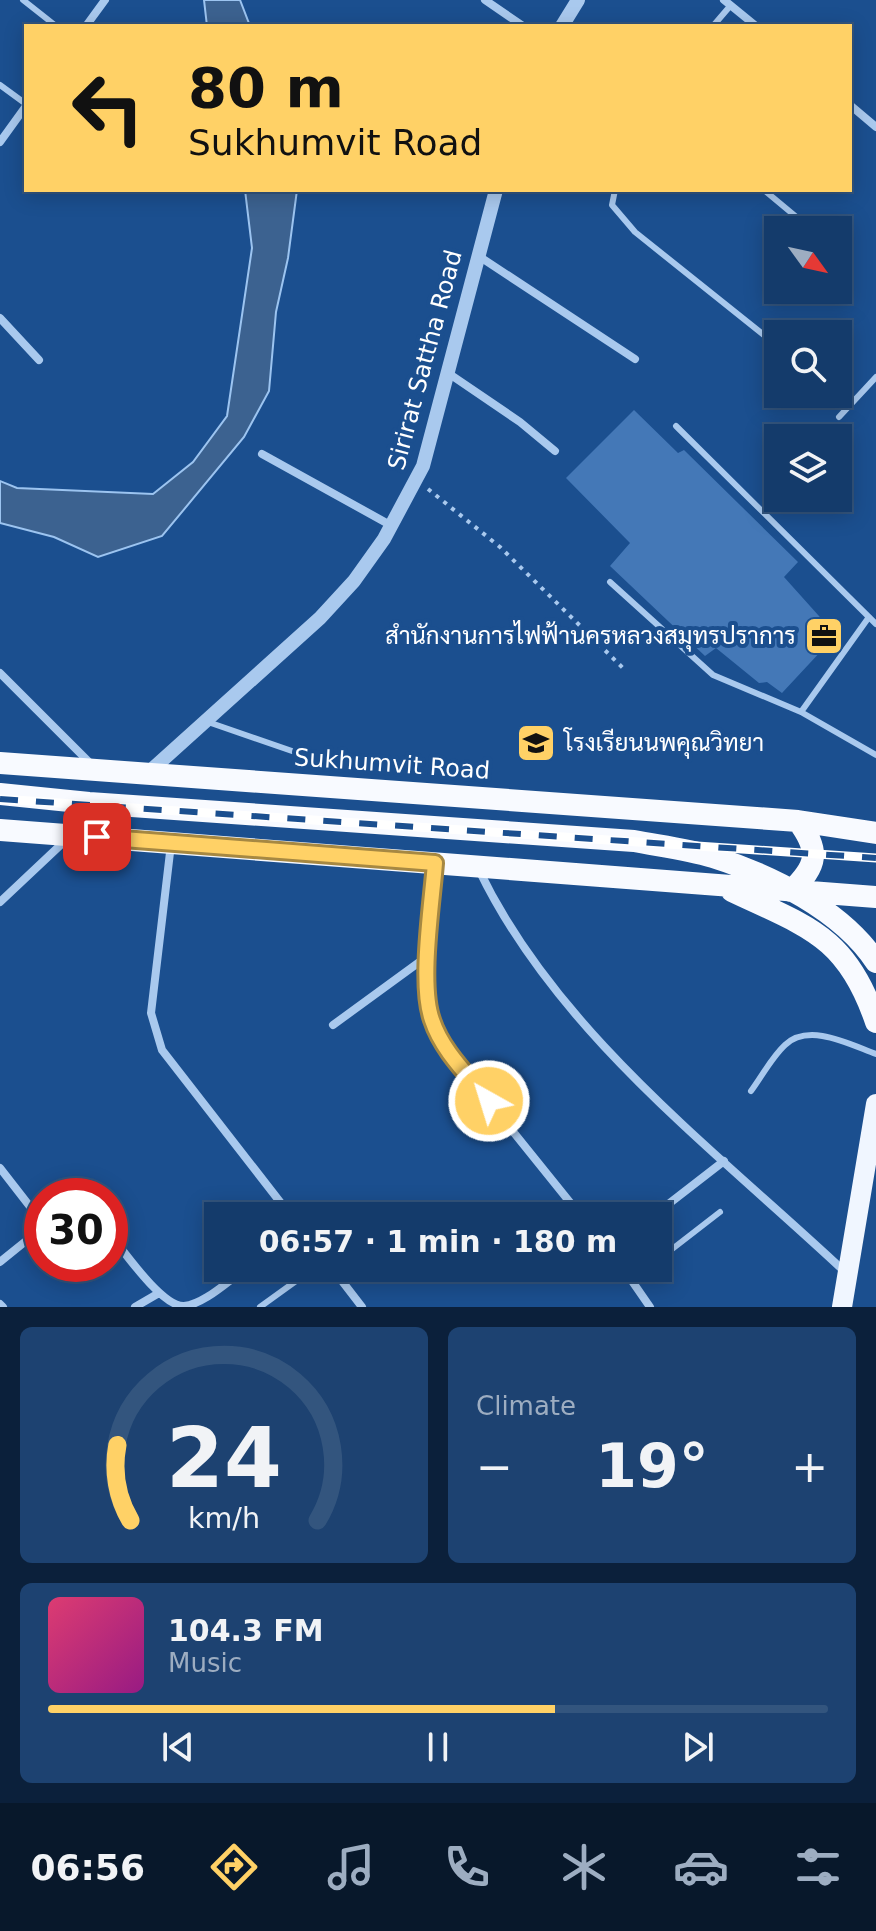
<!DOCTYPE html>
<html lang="en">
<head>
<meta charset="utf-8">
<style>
  body { margin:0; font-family:"DejaVu Sans",Sarabun,sans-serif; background:#1d4271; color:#f1f3f6; height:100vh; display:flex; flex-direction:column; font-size:30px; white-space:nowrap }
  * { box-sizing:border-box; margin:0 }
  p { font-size:26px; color:#9dadc1 }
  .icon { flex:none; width:44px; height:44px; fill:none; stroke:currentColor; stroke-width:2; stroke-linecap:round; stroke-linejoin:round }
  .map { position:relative; height:1307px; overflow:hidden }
  .panel { display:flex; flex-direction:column; gap:20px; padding:20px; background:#0b203b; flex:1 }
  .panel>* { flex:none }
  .top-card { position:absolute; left:24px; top:24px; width:828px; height:168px; border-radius:0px; box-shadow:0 4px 20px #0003,0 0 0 2px #33557e; background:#ffd166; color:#111; overflow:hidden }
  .needle { width:52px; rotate:123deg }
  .fabs { position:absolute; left:764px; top:216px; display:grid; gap:16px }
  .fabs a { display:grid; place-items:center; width:88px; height:88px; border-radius:0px; background:#143b6b; box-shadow:0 4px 20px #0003,0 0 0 2px #33557e; font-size:40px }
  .speed { position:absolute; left:24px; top:1178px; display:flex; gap:16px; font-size:40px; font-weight:700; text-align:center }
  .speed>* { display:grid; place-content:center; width:104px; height:104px; border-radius:50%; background:#143b6b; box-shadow:0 4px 20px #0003,0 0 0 2px #33557e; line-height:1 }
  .speed .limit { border:12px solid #d22; background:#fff; color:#111 }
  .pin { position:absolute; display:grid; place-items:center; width:68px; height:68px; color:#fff; margin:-34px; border-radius:16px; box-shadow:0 4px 12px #0006 }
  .me { position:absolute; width:88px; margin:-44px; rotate:321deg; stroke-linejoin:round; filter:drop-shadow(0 0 6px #0008) }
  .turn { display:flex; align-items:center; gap:28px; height:168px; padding:0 32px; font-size:36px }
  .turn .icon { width:104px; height:104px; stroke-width:2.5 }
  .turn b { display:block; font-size:56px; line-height:68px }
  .big { font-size:60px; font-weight:700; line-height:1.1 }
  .panel .card { flex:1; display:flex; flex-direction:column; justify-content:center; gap:12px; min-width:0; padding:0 28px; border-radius:12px; background:#1d4271 }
  .panel .dial { align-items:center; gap:0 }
  .dial svg { height:208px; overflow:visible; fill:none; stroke:#33557e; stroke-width:7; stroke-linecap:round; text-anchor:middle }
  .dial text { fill:#f1f3f6; stroke:none }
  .song { display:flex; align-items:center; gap:24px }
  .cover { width:96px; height:96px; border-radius:12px; background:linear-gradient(135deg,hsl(340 70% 55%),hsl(310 70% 35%)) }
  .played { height:8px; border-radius:4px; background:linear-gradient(90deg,#ffd166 65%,#33557e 65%) }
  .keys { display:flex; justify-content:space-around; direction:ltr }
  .heat { display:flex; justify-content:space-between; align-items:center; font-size:44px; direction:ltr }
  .panel .tiles { flex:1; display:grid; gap:20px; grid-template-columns:1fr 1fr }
  .card:last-child { grid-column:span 2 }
  .trip { position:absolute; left:204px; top:1202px; width:468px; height:80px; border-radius:0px; background:#143b6b; box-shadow:0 4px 20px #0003,0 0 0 2px #33557e; font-weight:700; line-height:80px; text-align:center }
  .dock { display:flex; height:128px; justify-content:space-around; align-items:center; background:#08182b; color:#9dadc1 }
  .dock .icon { width:56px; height:56px }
  .dock .current { color:#ffd166 }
  .dock b { font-size:36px; color:#f1f3f6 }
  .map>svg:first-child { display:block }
</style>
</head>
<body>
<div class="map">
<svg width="876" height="1307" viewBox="0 0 876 1307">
  <rect width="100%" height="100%" fill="#1b4f8f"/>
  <path fill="#3c6290" stroke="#9cc4f0" stroke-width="2" d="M204 0H240L250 26H207Z
    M245 190H297L288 258 276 312 269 391 244 437 162 536 98 557 54 537 0 523V481L17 488 153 494 193 462 227 416 252 248Z"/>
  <path fill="#4478b7" d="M634 410 678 453 684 450 798 562 784 577 836 635 782 693 767 682 759 683 716 648 705 656 610 566 630 543 566 478Z"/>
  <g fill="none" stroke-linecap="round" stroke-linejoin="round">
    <path stroke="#a9c9ee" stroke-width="4" stroke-dasharray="4 6" stroke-linecap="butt" d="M428 489 500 547 625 670"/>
    <path stroke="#a9c9ee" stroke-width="6" d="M23 0 56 26
      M713 26 731 5
      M0 85 26 104
      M615 190 612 205 635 232 770 340
      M764 190 812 230
      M838 252 845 258
      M839 417 876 377
      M676 426 876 624
      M610 582 713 675 801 712 876 755
      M801 712 869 617
      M208 722 292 751
      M751 1091C762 1076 772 1057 785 1045 809 1022 851 1045 876 1054
      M658 1260 720 1212
      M632 1281 648 1268
      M260 1307 314 1268"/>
    <path stroke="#a9c9ee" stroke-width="8" d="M485 0 523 26
      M724 0 756 26
      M86 26 105 0
      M850 105 876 127
      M0 142 26 106
      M477 255 635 359
      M0 318 39 360
      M448 373 520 422 555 451
      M262 454 392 526
      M0 673 93 766
      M171 844 151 1013 162 1050 291 1216
      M435 864 427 983 431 1018 445 1047 581 1216
      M479 870C557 1032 715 1150 844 1271
      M0 902 68 838
      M333 1025 429 955
      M0 1168 42 1222
      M653 1216 724 1161
      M110 1234C123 1250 162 1307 184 1306 205 1304 230 1279 247 1268
      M0 1262 42 1228
      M332 1268 362 1307
      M623 1268 650 1307
      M0 1304 3 1307
      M135 1307 159 1293"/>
    <path stroke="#a9c9ee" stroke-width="14" d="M562 26 578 0
      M148 773 320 618 354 581 384 539 423 466 496 190"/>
    <path stroke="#f0f6ff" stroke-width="20" d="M842 1307 876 1104"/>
    <path stroke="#f8faff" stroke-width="22" d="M0 763 798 821 876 833
      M0 794 89 803 634 841C660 846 687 849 713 857 770 875 842 910 876 962
      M0 830 876 897
      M732 891C808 927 847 936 876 1022
      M791 891C818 865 820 851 798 821"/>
    <g stroke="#fff" stroke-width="9">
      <path id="rail" d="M0 799 876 858"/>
    </g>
    <use href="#rail" stroke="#1b4f8f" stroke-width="6" stroke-dasharray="18" stroke-linecap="butt"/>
  </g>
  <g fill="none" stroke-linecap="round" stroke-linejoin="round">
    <g stroke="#a68842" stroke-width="20">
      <path id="route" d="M97 837 435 863C432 903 419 984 432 1020 442 1051 469 1076 489 1101"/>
    </g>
    <use href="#route" stroke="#ffd166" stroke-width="14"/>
  </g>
  <defs>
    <g id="office-square" transform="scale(2)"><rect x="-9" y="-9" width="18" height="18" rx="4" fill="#ffd166" stroke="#1b4f8f"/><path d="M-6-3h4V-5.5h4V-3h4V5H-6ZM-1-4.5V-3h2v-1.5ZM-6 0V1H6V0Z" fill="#111"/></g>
    <g id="school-square" transform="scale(2)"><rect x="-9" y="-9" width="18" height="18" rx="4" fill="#ffd166" stroke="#1b4f8f"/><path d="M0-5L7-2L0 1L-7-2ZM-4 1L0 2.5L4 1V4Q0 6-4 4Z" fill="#111"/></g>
  </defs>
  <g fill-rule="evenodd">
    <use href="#office-square" x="824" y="636"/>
    <use href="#school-square" x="536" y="743"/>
  </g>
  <g text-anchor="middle" stroke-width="8" stroke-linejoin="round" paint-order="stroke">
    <g font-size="24" fill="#fff" stroke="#1b4f8f">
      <text transform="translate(425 360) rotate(-75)" y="8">Sirirat Sattha Road</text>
      <text transform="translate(392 764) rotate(4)" y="8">Sukhumvit Road</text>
    </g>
    <g font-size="24" fill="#fff" stroke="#1b4f8f" text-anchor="end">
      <text x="796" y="644">สำนักงานการไฟฟ้านครหลวงสมุทรปราการ</text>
      <text x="564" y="751" text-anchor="start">โรงเรียนนพคุณวิทยา</text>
    </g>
  </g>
</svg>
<div class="fabs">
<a><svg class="needle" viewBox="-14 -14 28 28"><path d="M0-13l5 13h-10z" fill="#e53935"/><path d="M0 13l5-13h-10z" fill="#9dadc1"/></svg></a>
<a><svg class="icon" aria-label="search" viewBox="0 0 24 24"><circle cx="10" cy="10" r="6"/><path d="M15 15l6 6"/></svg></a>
<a><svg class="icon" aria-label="layers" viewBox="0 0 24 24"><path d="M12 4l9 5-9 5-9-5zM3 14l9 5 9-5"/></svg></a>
</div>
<div class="speed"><div class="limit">30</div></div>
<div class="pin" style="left:97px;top:837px;background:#d93025"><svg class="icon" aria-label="arrive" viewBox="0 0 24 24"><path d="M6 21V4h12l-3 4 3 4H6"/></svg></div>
<svg class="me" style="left:489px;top:1101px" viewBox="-20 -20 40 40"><circle r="17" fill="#ffd166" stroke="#fff" stroke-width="3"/><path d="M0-11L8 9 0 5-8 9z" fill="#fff"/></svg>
<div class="trip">06:57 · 1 min · 180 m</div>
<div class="top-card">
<div class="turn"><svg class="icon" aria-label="left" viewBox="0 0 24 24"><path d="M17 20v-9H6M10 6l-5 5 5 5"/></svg><div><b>80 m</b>Sukhumvit Road</div></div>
</div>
</div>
<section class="panel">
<div class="tiles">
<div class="card dial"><svg viewBox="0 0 100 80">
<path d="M14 69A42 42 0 1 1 86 69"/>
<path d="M14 69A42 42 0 0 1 9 40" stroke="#ffd166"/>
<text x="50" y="56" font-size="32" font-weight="700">24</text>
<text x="50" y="72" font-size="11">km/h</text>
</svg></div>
<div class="card"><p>Climate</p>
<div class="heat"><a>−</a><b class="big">19°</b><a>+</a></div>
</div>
<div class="card">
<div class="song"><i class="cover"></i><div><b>104.3 FM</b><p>Music</p></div></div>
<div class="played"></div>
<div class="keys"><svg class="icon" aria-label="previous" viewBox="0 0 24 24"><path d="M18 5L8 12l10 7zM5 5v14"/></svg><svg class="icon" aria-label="pause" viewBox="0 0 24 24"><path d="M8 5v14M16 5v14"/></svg><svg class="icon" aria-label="next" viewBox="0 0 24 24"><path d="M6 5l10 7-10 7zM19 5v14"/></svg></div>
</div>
</div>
</section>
<nav class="dock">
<b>06:56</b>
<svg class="icon current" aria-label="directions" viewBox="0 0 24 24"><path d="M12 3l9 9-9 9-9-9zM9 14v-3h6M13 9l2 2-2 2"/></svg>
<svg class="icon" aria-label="music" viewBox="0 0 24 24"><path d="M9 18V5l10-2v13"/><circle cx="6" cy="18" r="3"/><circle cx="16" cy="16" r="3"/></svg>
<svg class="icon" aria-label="phone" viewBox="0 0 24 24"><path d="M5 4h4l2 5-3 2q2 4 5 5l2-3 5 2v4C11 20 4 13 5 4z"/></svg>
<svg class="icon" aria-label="climate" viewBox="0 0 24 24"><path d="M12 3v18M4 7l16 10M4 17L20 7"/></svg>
<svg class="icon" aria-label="car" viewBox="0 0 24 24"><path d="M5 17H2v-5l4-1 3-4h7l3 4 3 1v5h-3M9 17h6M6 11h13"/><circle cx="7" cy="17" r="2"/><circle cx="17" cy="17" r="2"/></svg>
<svg class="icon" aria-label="filters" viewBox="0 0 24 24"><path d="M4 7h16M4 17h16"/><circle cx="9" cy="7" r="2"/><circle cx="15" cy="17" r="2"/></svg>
</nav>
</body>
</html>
